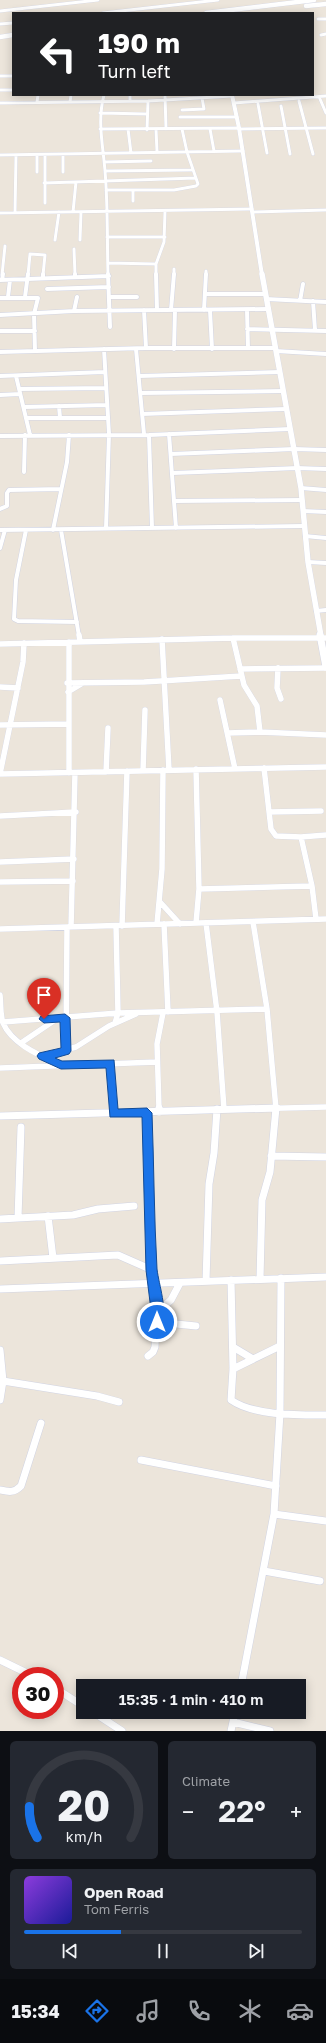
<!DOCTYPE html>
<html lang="en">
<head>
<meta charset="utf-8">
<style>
  body { margin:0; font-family:"Golos Text",sans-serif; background:#242831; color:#f1f3f6; height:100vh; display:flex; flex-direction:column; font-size:15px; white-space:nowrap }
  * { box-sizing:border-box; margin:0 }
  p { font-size:13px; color:#9ea1a6 }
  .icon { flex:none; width:22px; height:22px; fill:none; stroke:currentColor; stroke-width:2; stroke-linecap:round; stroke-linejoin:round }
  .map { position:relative; height:1731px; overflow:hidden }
  .panel { display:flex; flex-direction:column; gap:10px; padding:10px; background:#0d0f14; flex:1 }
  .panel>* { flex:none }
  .guide { position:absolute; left:12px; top:12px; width:302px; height:84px; border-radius:0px; box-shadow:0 2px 10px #0003; background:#202124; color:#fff; overflow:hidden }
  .speed { position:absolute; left:12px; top:1667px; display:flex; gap:8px; font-size:20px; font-weight:700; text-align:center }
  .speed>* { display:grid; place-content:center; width:52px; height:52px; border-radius:50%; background:#171b24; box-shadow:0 2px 10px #0003; line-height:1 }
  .speed .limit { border:6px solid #d22; background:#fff; color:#111 }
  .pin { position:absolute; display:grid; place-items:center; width:34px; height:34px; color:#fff; margin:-41px -17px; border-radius:50% 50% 50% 0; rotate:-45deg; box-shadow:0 0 4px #0007 }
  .pin .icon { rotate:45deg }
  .me { position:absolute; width:44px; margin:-22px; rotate:0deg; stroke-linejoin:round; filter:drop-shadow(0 0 3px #0008) }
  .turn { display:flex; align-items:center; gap:14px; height:84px; padding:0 20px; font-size:18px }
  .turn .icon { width:52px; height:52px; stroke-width:2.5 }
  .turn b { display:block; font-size:28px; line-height:34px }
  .big { font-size:30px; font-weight:600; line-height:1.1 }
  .panel .card { flex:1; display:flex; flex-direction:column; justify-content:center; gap:6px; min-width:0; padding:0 14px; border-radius:6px; background:#242831 }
  .panel .dial { align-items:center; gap:0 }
  .dial svg { height:104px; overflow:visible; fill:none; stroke:#363941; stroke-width:7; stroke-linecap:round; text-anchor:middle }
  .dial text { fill:#f1f3f6; stroke:none }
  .song { display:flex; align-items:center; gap:12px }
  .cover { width:48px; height:48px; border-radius:6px; background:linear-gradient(135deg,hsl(270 70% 55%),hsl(240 70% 35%)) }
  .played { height:4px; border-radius:2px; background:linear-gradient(90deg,#1a73e8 35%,#363941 35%) }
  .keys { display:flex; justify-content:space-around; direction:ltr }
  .heat { display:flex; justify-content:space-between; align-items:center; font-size:22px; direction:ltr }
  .panel .tiles { flex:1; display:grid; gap:10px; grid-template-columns:1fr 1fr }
  .card:last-child { grid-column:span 2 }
  .trip { position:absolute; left:76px; top:1679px; width:230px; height:40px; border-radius:0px; background:#171b24; box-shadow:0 2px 10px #0003; font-weight:600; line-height:40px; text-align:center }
  .tab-bar { display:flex; height:64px; justify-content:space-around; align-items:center; background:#090b0e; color:#9ea1a6 }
  .tab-bar .icon { width:28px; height:28px }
  .tab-bar .selected { color:#1a73e8 }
  .tab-bar b { font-size:18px; color:#f1f3f6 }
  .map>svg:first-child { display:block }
</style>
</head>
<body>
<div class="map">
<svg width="326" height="1731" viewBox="0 0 326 1731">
  <rect width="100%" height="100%" fill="#ece5db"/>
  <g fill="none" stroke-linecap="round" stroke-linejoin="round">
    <g stroke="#d1d4e3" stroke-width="3.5">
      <path id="minor-far3" d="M0 11 98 0
        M103 13 218 0
        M318 19H326
        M0 24 13 23
        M321 35 326 34
        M0 76H13
        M0 90H13
        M104 95C97 121 103 145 105 171 108 205 107 240 108 275
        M130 95V101
        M165 95 166 129
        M320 99 326 113
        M299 101 313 154
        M37 102 38 95
        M70 102 71 95
        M0 103 148 101 232 96
        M234 103 326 96
        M258 104 267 153
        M281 106 290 154
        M182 110 204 109 202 98
        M100 113 147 114
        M180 117H237
        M100 129 239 128
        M128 129 131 153
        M156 129 157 152
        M210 129 214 151
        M240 129 326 128
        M147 130 148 101
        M63 154V172
        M0 155 243 151
        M37 155V172
        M45 155V203
        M104 162 151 161
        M105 171 192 170
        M44 183 196 178
        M106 190H174L196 186 198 184 187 152 182 129
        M133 191V201
        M73 212 76 182
        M253 212 326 210
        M0 213 252 209
        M15 213 16 155
        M107 237H165
        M55 240 59 212
        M80 240 81 212
        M74 249 75 275
        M108 263 156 264
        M2 275 5 246
        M28 275 30 254 45 255 43 275
        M156 275V264L164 242 165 211
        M174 275V269
        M206 275V271"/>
    </g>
    <g stroke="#d1d4e3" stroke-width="5">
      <path id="minor-far2" d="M75 274V277
        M108 274 110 327
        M156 274 157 310
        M43 278V274
        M0 280 109 276
        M2 280 3 274
        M47 289 109 287
        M205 294H265
        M8 297 10 280
        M25 297 28 274
        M110 297H137
        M0 298H38L34 314 35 351
        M266 299 326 302
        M300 301 303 284
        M313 301 315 330
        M144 310 146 348
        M171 310 174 274
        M204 310 206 274
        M210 310 212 349
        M247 310 248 348
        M74 311 77 297
        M0 315 74 311 267 309
        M247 329 326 331
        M0 331H35
        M104 349 109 434 106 529
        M136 349 144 434
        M174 349 175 310
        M276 351 326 354
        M0 352 146 348H276
        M0 376 105 372
        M16 376 30 435
        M139 376 280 372
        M19 389 106 388
        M141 393 283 391
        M0 395 20 394
        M59 406 60 418
        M24 407 107 405
        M142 414 286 409
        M27 418H108
        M169 434 176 528
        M149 435 152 528
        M0 436 149 435 290 429
        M171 454 294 449 326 450
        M24 472 25 435
        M173 473 297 468 326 469
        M301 488 326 490
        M175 501 302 500
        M0 509 7 506V493L9 490 61 489
        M303 511 326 512
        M0 530 303 526
        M26 530 16 580 14 619 18 621 77 622
        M53 530 67 462 69 435
        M61 530 79 636
        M305 536 326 538
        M0 548 5 530
        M308 562 326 563
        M316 611 326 610"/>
    </g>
    <g stroke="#d1d4e3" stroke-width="6">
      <path id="minor-far1" d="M79 635 80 641
        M233 638 244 685 257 706 260 732
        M162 639 169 770
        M69 642V773
        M0 644 233 638H326
        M278 668 277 688 281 699
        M240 669 326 668
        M67 683 144 682 241 676
        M0 687 18 688
        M68 692 83 683
        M220 700 235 769
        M0 725 68 724
        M228 733 260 732 326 735
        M264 768 271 829 276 836 301 837 312 886 316 919
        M196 769 199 889 196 923
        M143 771 145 710
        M106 772 108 728
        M0 774 326 767
        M0 774 23 662 24 643
        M269 812 321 811
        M0 816 76 812
        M301 837 326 835
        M0 862 74 859
        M0 882 73 881
        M199 889 312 886
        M160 902 180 924
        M253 922 267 1009 276 1109
        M206 923 217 1012 224 1109
        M157 924 162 869 163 770
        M164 924 168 1012
        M122 926 127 771
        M71 927 75 773
        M0 929 326 919
        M0 995C1 1004 0 1014 3 1023 12 1044 39 1055 59 1064
        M3 1022 118 1013 267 1009
        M115 1023 118 1013 116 926
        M21 1043 58 1018
        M66 1051 67 927
        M42 1056 76 1047 109 1026 136 1014
        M110 1063 114 1109
        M0 1068 157 1062
        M159 1109 157 1044 163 1013
        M241 1109 326 1107"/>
    </g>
    <g stroke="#d1d4e3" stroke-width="8">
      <path id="minor" d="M114 1108V1113
        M159 1108V1112
        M147 1113 152 1270 157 1299 155 1347 153 1352 148 1356
        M0 1116 277 1108
        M271 1156 326 1157
        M48 1216 53 1258
        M18 1218 21 1127
        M0 1219 73 1215 98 1209 134 1206
        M0 1261 118 1255 152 1270
        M260 1279 262 1200 270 1172 276 1108
        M231 1280 233 1369 231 1400C254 1416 299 1415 326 1415
        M206 1281 209 1184 214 1153 217 1109
        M0 1289 326 1277
        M157 1312 171 1300 180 1283
        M157 1322 196 1326
        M233 1347 253 1359
        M0 1350 3 1381 0 1400
        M233 1369 280 1346
        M3 1381 97 1396 119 1402
        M141 1460 276 1486
        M0 1490C9 1492 14 1493 21 1486L41 1423
        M274 1514 326 1521
        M264 1571 320 1581
        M0 1660 33 1676
        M241 1686 274 1514 280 1413 281 1278
        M55 1688 83 1706
        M93 1712 122 1731
        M233 1722 270 1731
        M231 1731 235 1712"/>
    </g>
    <g stroke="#d1d4e3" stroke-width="4.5">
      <path id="tertiary-far2" d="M232 95 239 128 262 275"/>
    </g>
    <g stroke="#d1d4e3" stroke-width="6">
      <path id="tertiary-far1" d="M262 274 301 488 308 562 321 636"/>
    </g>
    <g stroke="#d1d4e3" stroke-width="8">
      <path id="tertiary" d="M320 635 326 667"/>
    </g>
    <g stroke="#d1d4e3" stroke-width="5">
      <path id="secondary" d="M306 6 326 4
        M206 13 314 0
        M0 37 13 35"/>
    </g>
    <use href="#minor-far3" stroke="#fff" stroke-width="3"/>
    <use href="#minor-far2" stroke="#fff" stroke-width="4"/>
    <use href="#minor-far1" stroke="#fff" stroke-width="5.5"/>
    <use href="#minor" stroke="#fff" stroke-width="7"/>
    <use href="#tertiary-far2" stroke="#fff" stroke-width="4"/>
    <use href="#tertiary-far1" stroke="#fff" stroke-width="5.5"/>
    <use href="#tertiary" stroke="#fff" stroke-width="7"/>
    <use href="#secondary" stroke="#fff" stroke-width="4.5"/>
  </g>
  <path fill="#1a73e8" stroke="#114b97" d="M65 1014 70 1018 71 1051 69 1054 55 1058 62 1061 114 1060 118 1109 147 1108 152 1113C154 1165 154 1217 157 1269 159 1286 168 1309 161 1326L157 1328 153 1326 146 1270 142 1117H110L106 1068 61 1069 39 1059 37 1056 39 1053 61 1048 60 1022 44 1023 39 1019 41 1016Z"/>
</svg>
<div class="speed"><div class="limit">30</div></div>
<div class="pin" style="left:44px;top:1019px;background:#d93025"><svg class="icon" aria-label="arrive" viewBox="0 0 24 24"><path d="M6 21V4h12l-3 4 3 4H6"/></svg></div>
<svg class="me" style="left:157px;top:1322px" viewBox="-20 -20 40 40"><circle r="17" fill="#1a73e8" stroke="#fff" stroke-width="3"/><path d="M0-11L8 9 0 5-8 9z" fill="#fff"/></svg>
<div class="trip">15:35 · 1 min · 410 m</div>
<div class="guide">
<div class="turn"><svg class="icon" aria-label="left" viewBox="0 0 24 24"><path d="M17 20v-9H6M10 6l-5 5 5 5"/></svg><div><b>190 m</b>Turn left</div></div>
</div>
</div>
<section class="panel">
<div class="tiles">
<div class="card dial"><svg viewBox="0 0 100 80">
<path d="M14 69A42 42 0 1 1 86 69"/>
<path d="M14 69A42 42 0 0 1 8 45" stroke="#1a73e8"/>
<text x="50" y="56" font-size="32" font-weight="700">20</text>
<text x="50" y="72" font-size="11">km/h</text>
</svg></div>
<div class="card"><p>Climate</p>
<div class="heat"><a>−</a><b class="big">22°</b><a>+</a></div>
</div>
<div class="card">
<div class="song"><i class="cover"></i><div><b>Open Road</b><p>Tom Ferris</p></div></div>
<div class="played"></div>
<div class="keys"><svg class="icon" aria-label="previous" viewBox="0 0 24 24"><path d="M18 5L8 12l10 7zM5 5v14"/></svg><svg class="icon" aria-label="pause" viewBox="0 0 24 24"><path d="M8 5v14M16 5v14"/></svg><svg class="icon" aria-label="next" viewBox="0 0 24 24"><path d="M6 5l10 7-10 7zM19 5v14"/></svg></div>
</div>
</div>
</section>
<nav class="tab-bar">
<b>15:34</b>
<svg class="icon selected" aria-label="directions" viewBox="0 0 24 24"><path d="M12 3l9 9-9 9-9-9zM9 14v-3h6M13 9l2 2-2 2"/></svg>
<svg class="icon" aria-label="music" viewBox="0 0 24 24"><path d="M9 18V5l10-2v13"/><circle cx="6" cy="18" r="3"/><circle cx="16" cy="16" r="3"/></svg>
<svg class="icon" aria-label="phone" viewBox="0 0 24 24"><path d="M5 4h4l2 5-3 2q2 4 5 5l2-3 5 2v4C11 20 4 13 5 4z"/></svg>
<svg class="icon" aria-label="climate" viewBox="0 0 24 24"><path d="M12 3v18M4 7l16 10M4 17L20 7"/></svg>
<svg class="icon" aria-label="car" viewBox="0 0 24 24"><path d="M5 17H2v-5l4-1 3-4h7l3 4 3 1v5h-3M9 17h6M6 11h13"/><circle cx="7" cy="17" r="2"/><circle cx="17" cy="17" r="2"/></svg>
</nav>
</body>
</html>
